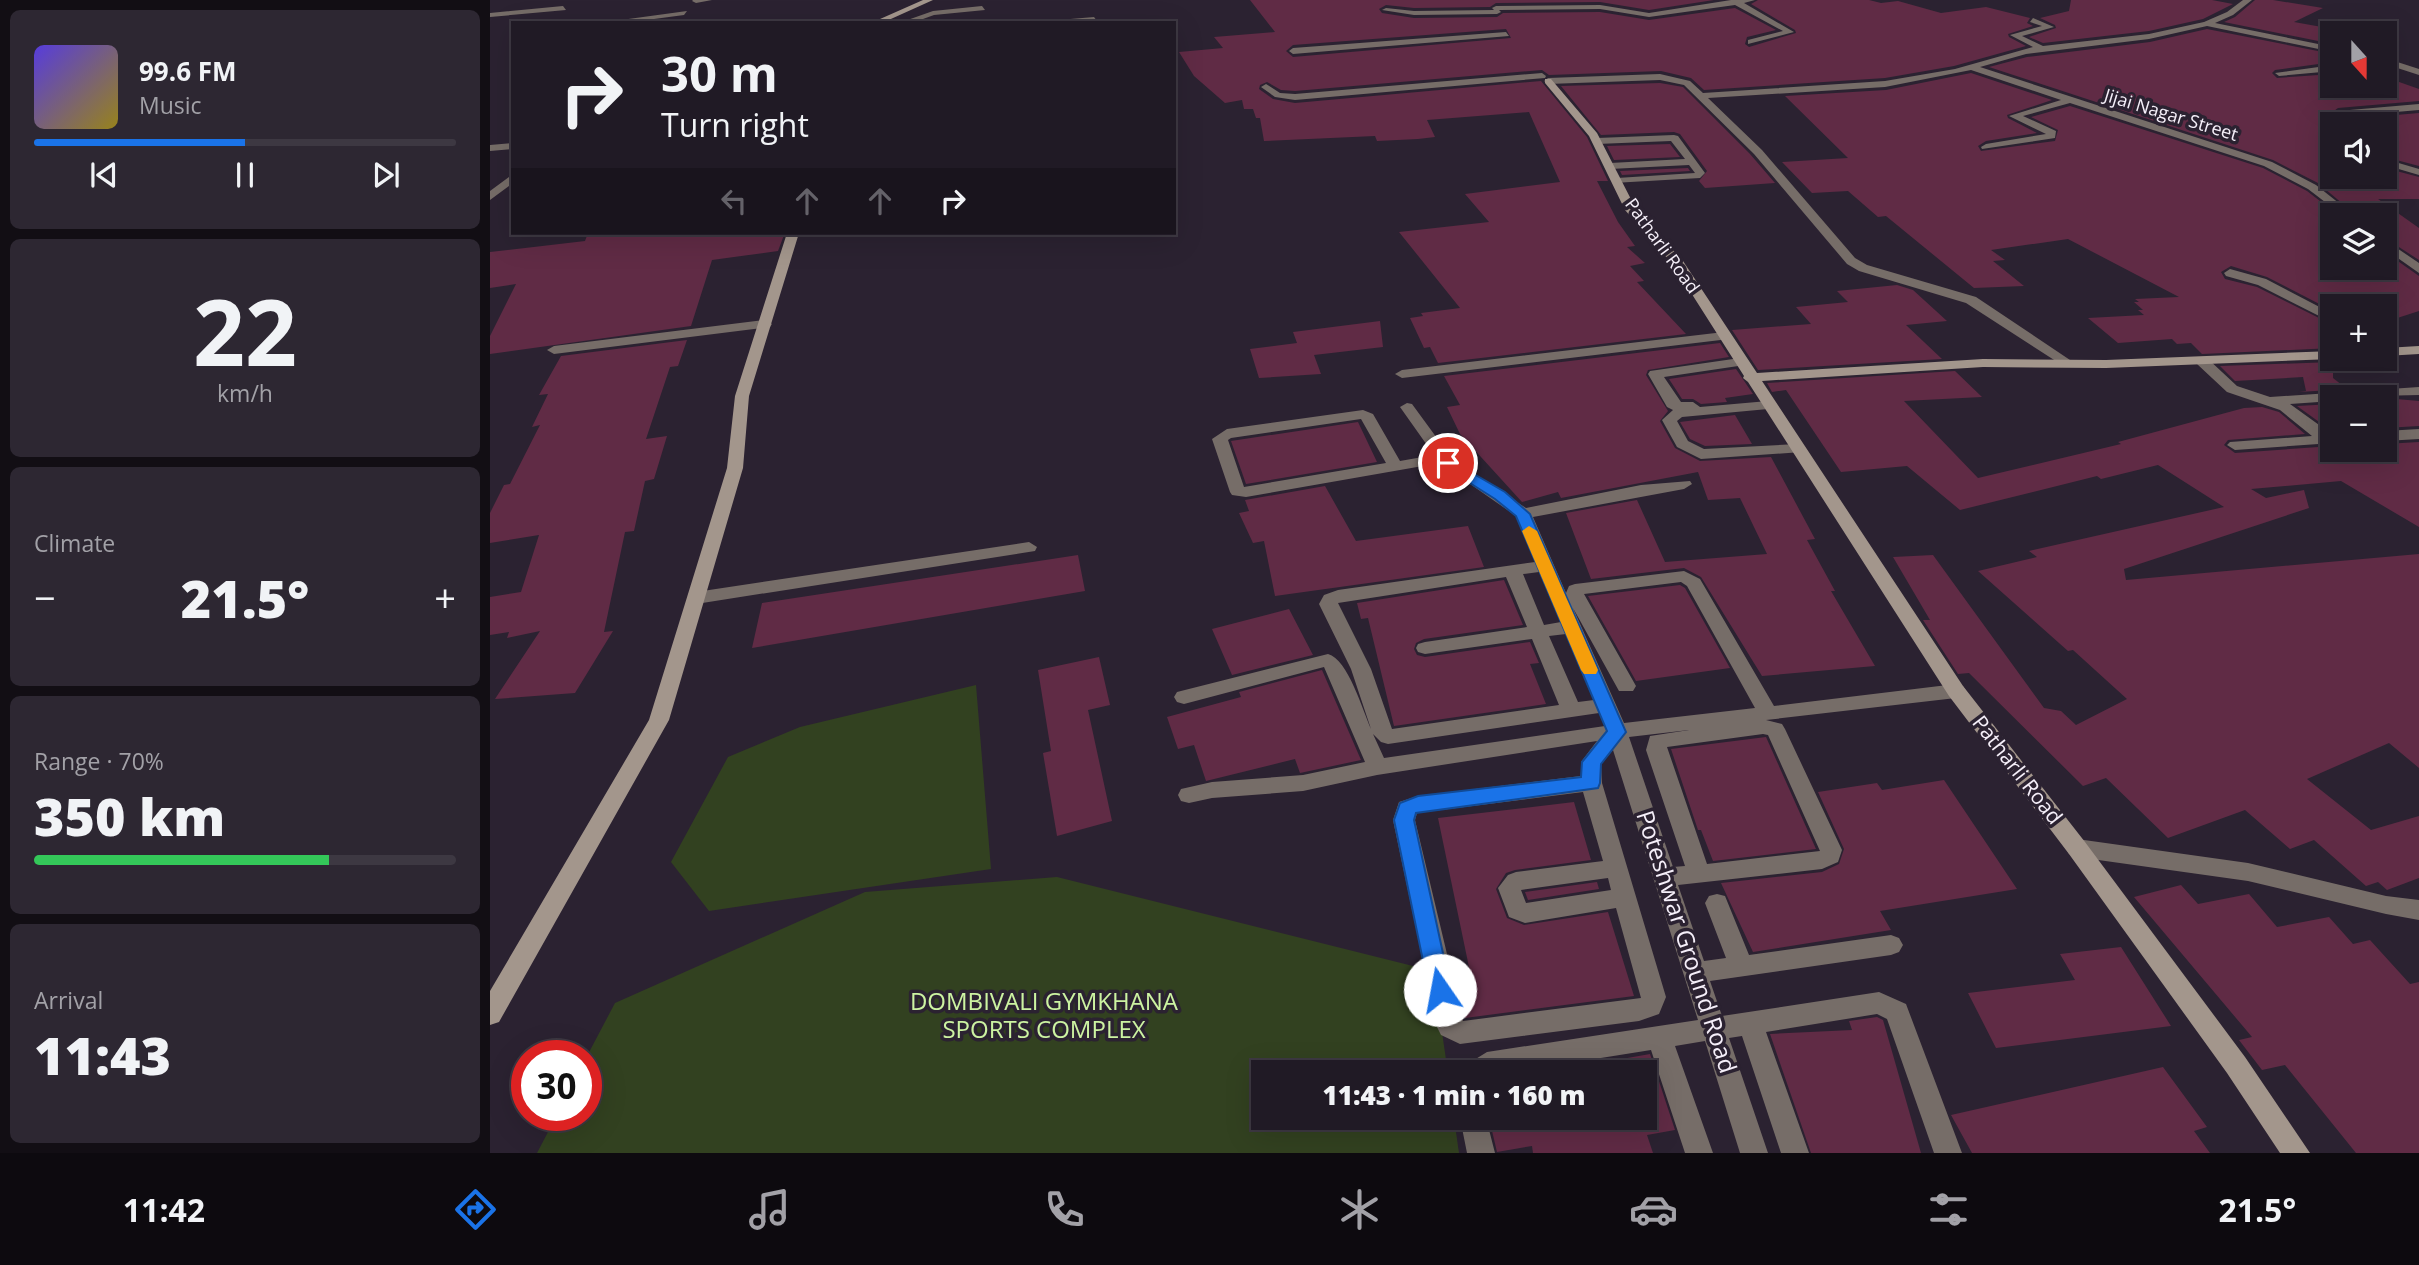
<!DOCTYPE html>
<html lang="en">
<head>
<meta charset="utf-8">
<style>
  body { margin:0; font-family:"Open Sans",sans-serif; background:#2d2732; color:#f1f3f6; height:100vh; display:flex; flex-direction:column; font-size:26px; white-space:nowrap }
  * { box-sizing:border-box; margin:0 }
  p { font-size:23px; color:#a2a1a7 }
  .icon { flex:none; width:38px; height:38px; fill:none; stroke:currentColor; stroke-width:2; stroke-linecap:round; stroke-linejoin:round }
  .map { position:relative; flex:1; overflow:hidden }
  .panel { display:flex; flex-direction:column; gap:10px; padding:10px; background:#120e14; width:490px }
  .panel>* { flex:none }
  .top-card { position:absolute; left:21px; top:21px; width:665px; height:214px; border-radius:0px; box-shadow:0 7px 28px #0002,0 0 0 2px #3d3842; background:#201a25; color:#f1f3f6; overflow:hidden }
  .needle { width:46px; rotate:159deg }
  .buttons { position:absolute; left:1830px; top:21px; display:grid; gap:14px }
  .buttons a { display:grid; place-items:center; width:77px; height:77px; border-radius:0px; background:#201a25; box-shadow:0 7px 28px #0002,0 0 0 2px #3d3842; font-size:35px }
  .speed { position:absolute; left:21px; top:1040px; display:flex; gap:14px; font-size:35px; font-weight:700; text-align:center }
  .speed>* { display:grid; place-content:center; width:91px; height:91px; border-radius:50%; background:#201a25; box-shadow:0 7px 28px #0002,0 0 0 2px #3d3842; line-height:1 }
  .speed .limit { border:10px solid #d22; background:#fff; color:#111 }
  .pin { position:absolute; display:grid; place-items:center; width:60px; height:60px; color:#fff; margin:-30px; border:4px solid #fff; border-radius:50%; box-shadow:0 2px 7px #0007 }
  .me { position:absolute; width:77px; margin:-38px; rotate:348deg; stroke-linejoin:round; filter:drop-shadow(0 0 5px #0008) }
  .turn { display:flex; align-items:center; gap:24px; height:147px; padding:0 35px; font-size:32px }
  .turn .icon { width:91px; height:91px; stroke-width:2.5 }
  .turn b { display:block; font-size:49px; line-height:60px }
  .lanes { display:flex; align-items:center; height:66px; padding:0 35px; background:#0003; justify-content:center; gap:35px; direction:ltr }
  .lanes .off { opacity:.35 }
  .big { font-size:52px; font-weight:800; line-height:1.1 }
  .panel .tile { flex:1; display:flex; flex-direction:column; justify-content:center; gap:10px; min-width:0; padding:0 24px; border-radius:10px; background:#2d2732 }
  .panel .dial { align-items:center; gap:0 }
  .dial b { font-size:91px; line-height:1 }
  .song { display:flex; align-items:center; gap:21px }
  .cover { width:84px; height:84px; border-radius:10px; background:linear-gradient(135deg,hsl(250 70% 55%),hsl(50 70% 35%)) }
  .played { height:7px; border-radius:4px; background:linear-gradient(90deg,#1a73e8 50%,#3d3842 50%) }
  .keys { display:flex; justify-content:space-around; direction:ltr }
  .heat { display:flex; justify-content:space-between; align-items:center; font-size:38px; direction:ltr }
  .charge { height:10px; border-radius:5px; background:linear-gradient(90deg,#34c759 70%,#3d3842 0) }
  .trip { position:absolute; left:761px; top:1060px; width:406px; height:70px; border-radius:0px; background:#201a25; box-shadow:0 7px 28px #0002,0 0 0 2px #3d3842; font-weight:800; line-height:70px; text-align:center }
  .tabs { display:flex; height:112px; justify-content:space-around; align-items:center; background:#0d0a0f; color:#a2a1a7 }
  .tabs .icon { width:49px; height:49px }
  .tabs .selected { color:#1a73e8 }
  .tabs b { font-size:32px; color:#f1f3f6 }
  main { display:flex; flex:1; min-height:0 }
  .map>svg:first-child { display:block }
</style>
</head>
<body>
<main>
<section class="panel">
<div class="tile">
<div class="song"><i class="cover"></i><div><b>99.6 FM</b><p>Music</p></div></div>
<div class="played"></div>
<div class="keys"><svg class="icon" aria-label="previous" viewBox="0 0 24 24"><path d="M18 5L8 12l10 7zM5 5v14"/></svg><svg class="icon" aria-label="pause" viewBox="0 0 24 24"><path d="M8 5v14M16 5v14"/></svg><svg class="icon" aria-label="next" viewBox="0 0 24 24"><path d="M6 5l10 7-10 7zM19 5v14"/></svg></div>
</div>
<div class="tile dial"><b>22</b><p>km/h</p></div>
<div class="tile"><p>Climate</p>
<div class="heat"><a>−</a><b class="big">21.5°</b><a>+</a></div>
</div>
<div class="tile"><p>Range · 70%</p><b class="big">350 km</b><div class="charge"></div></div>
<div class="tile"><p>Arrival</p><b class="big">11:43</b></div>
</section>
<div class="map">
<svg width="1929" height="1153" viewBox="0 0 1929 1153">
  <rect width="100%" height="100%" fill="#2b2231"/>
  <path fill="#324120" d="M486 685 501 869 219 911 181 862 238 757 310 727Z
    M567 877 943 971 958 1073H774V1118H964L969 1153H47L67 1115H96V1058L125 1003 375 892Z"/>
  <path fill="#602b45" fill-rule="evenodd" d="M760 0H1224L1159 10 1110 2 1006 3 1000 7 924 8 896 5 889 9 892 13 924 18 1007 17 1013 13 1110 12 1159 20 1245 8 1286 30 1257 37 1255 44 1259 47 1306 33 1305 30 1261 4 1268 0H1379L1391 3 1408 1 1451 13 1496 7 1540 18 1537 23 1543 26 1518 34 1519 37 1536 46 1464 66 1395 78 1214 90 1201 78 1171 71 1059 75 1052 70 805 91 791 90 777 82 770 85 769 89 783 99 805 103 1051 81 1097 137 1118 181H1107L1128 222 1145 246 1137 247 1155 263 1140 266 1154 281 1147 282 1196 334 948 363 940 347 934 348 920 318 933 316 931 313 970 308 909 232 999 222 975 194 1070 182 1039 112 937 120 945 137 928 139 887 141 885 136 774 141 770 118H766L763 109H754L752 100 735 103 704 76 689 52 733 48 724 37 785 32ZM1016 29 1021 38 803 57 796 51 803 45Z
    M1581 0H1722L1743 4 1713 19 1659 31 1553 43 1539 37 1566 28 1565 25 1550 18 1579 11Z
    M1765 0H1783L1833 8 1804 22 1843 29V44L1734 22 1745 17Z
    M1717 29 1843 54V62L1785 70 1782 73 1787 78 1843 74V86H1886L1895 89V77L1929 89V101L1848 108 1841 113 1848 120 1929 113V166L1895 157V124H1843V177H1895V168L1929 177V199H1888L1929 228V260L1895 238V215H1866L1828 183 1783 160 1499 67 1537 57 1660 42Z
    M1481 73 1562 100 1517 115 1518 118 1547 133 1496 141 1488 146 1491 151 1565 141 1568 130 1541 117 1580 106 1773 168 1817 191 1848 215H1843V268H1895V252L1929 276V311L1895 322V306H1843V311L1777 277 1741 266 1731 272 1735 279 1767 287 1843 325V348L1712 354 1701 343 1687 344 1682 339 1628 343 1598 318 1654 315 1648 310H1653L1644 302H1649L1645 299 1689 297 1578 239 1501 250 1515 260 1503 261 1534 286 1484 288 1396 216 1388 217 1358 191 1322 193 1292 162 1358 158 1295 96 1396 90Z
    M1170 83 1193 87 1260 154 1285 183 1215 188 1209 181 1217 171 1190 134 1184 132 1111 135 1071 86Z
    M1180 144 1190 157 1124 160 1117 146Z
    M1198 168 1200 171 1132 175 1130 171Z
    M98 233H293L294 235 288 251 222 260 201 326 0 354V336L26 284 0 288V252L95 241Z
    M1407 285 1423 290 1457 321 1416 325 1452 359 1268 370 1242 330 1321 324 1306 307 1358 302 1347 291Z
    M890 321 893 347 824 355 831 374 769 378 760 349 807 343 803 332Z
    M197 340 188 366 180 367 156 439 177 436 164 479 155 481 144 531 135 532 114 632 123 631 85 693 5 699 50 631 17 638 19 632 0 635V597L31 592 49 535 0 543V513L14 485 20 484 50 425 42 427 58 394 49 395 71 356Z
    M1230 343 1239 357 1158 370 1156 375 1178 411 1170 421 1185 448 1210 461 1281 457 1325 539 1317 540 1345 591H1341L1385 666 1272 676 1211 577 1194 568 1101 579 1076 513 1147 500 1175 562 1277 554 1250 498 1218 500 1208 472 1071 498 1068 492 1032 502 970 434 957 407 970 405 954 376Z
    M1843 362V378L1857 389 1809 392 1816 391 1813 377 1745 381 1730 366Z
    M1246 369 1263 394 1235 398 1237 402 1211 404 1203 399H1192L1179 379Z
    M1465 371 1492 397 1414 401 1488 478 1631 444 1628 442 1754 408 1772 407 1789 412 1815 434 1738 440 1734 445 1745 453 1843 446V450H1895V444L1929 442V527L1851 481 1761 489 1776 498 1814 490 1819 508 1634 569 1636 580 1929 554V768L1899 743 1817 779 1881 830 1929 816V878L1897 890 1888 882 1876 886 1824 840 1800 849 1755 810 1678 838 1616 778 1593 786 1479 673 1468 674 1433 620H1440L1403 557 1443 555 1554 708 1571 711 1586 725 1637 699 1583 650 1578 651 1488 571 1547 557 1539 551 1734 507 1668 465 1611 479 1607 476 1470 510 1417 466 1351 472 1296 390 1282 392 1277 383Z
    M1895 398 1929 401V426L1895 428Z
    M1843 404V432L1807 406Z
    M1245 415 1262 444 1215 446 1200 439 1190 422Z
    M868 422 887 462 756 484 741 441Z
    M835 486 866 541 978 526 994 567 785 596 774 541 763 543 749 513 759 511 755 500Z
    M588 555 595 591 262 648 272 603Z
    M1014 580 1033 625 934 639 926 643 924 649 927 655 935 657 1040 642 1049 663 1040 664 1056 704 904 726 878 618 871 619 867 603Z
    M1190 585 1195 588 1240 668 1146 681 1098 596Z
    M799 609 823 655 742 675 722 629Z
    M609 657 620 705 598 710 622 821 567 836 553 753 561 751 548 670Z
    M832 670 871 760 810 773 805 759 716 781 704 745 688 749 677 717 751 697 749 692Z
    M1276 737 1326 849 1223 861 1211 830H1208L1181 749Z
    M1454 780 1527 889 1390 911 1401 930 1263 952 1231 883 1332 872 1349 864 1354 849 1328 792 1387 783 1392 790Z
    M1084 802 1101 860 1025 870 1016 873 1006 889 1017 918 1034 925 1118 912 1144 996 975 1018 965 974 980 972 948 818Z
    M1107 882 1109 889 1038 900 1035 892Z
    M1691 885 1708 904 1759 894 1787 927 1839 917 1863 944 1880 940 1920 984 1929 982V1153H1866L1795 1065 1772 1070 1749 1040 1762 1037 1644 897Z
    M1631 947 1681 1026 1506 1048 1478 993 1585 980 1570 954Z
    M1387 1017 1393 1020 1431 1153H1321L1280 1034 1362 1030 1359 1021Z
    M1160 1054 1185 1130 1157 1135 1163 1153H1043L1042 1146 1007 1152 999 1118H1155V1073H1052Z
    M1673 1067 1717 1127 1704 1131 1720 1153H1482L1461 1115Z"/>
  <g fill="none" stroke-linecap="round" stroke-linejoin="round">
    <path fill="#766d68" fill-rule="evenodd" d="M492 6 495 10 444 15 422 23H409L443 11Z
      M604 17 607 21 553 23 557 21Z
      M539 542 547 547 545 551 206 604 197 598 206 592Z"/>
    <path fill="#766d68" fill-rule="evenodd" d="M222 0 206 3 202 1 203 0Z
      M1241 0H1265L1254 3 1304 32 1258 44V40L1293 31 1245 5 1159 17 1110 9 1009 10 1011 12 1007 14 924 15 892 10 896 8 924 11 1004 10 1002 8 1006 6 1110 5 1159 13Z
      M1753 0H1762L1743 15 1725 23 1843 47V52L1717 26 1659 39 1536 54 1490 67 1782 162 1826 185 1864 215H1852L1818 189 1774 166 1580 103 1533 116 1566 131 1565 138 1492 149 1491 147 1496 144 1556 134 1519 116 1571 100 1481 70 1395 87 1218 98 1272 150 1365 258 1377 265 1486 297 1580 360V366L1575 367 1476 303 1369 271 1357 264 1264 154 1194 85 1170 80 1058 84 1054 81 1058 78 1170 74 1200 81 1213 93 1395 81 1465 69 1543 47 1520 35 1552 26 1540 22 1543 18 1564 27 1532 36 1553 46 1659 34 1714 22 1737 12Z
      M73 6 76 10 0 17V13Z
      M197 11 194 15 134 23H109Z
      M1016 32 1019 36 803 54 799 51 803 48Z
      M1895 58 1929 69V75L1895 64Z
      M1843 65V71L1789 76 1785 73Z
      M1052 73 1056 76 1055 78 805 100 785 97 771 87 776 84 790 93 805 94Z
      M1929 104V110L1848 117 1843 114 1848 111Z
      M1184 135 1188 136 1215 173 1210 178 1123 183V179L1127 178 1205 173 1199 165 1120 169 1115 166 1120 163 1195 159 1181 141 1107 144 1102 141 1107 138Z
      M23 143V149L0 151V145Z
      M1895 159 1929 169V175L1895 165Z
      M23 174V183L0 200V191Z
      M1895 240 1929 263V273L1895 249Z
      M1740 269 1776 279 1843 314V323L1768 285 1736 276 1734 273Z
      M275 320 282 324 280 327 64 354 57 350 64 346Z
      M1234 332 1239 333V339L912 378 905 374 912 370Z
      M1712 357 1717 358 1747 386 1780 397 1929 387V395L1843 397V401L1800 404 1843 435V443L1745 450 1737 445 1740 442 1822 436 1790 410 1737 392 1707 364V358Z
      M1250 358 1255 359V365L1174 377 1191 402H1203L1210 407 1278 401 1285 405 1278 409 1192 417 1187 421 1198 441 1214 449 1307 444 1312 446 1315 449 1312 452 1211 459 1187 447 1172 420 1183 410 1177 407 1158 374 1160 371Z
      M917 403 922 404 963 460 1036 508 1151 485 1200 481 1202 484 1194 489 1043 517 1076 593 1079 586 1085 584 1194 571 1210 579 1284 706 1466 684 1473 686 1476 691 1473 696 1466 698 1276 720 1292 724 1295 729 1352 850 1348 862 1332 869 1188 885 1214 961 1236 958 1215 903 1219 896 1227 894 1235 896 1259 955 1401 935 1409 938 1413 945 1409 952 1401 955 1220 981 1232 1016 1389 992 1416 1004 1472 1153H1444L1397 1019 1387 1014 1276 1032 1319 1153H1291L1252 1036 1239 1038 1278 1153H1250L1215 1041 1185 1046 1223 1153H1195L1161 1050 1016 1073H972L976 1065 997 1052 1208 1020 1123 750 1111 764 1112 783 1176 997 1169 1014 1149 1021 970 1044 951 1035 947 1027 903 820 909 802 928 796 1091 776V762L1107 741 887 775 813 791 722 798 699 803 691 801 688 795 691 789 722 782 813 775 875 762 834 667 694 704 687 702 684 697 687 692 838 654C858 659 873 711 881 729L861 669 829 604 834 595 848 590 1045 562 1026 516 950 463 756 497 742 495 740 492 722 439 737 429 873 410 883 414 910 461 944 455 910 407ZM871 419 896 463 754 487 738 440 741 438ZM1049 572 1071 622 1054 625 1033 574ZM1016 577 1037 627 935 642 928 644 926 648 928 652 935 654 1042 639 1069 705 902 729 881 669 848 603ZM1191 582 1197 586 1265 708 1134 723 1083 608 1129 691H1143L1146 686 1094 594ZM1076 634 1104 700 1088 702 1059 636ZM1109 713 1115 726 894 758 883 734 891 742 898 744ZM1199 730 1160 736 1156 750 1195 866 1183 867 1139 737ZM1273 734 1278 735 1330 851 1217 864 1177 747ZM1093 792 1113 861 1026 872 1018 875 1008 888 1019 917 1035 923 1126 908 1151 998 973 1021 925 820 927 813ZM1118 878 1121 890 1036 903 1031 890Z
      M1929 429V439L1895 441V431Z
      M1587 839 1758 863 1896 896 1929 900V920L1896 914 1758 881 1587 857 1579 854 1576 848 1579 842Z
      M970 1118H996L1005 1153H977Z"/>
    <path fill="#a3968c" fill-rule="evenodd" d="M433 0H443L392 23H381Z
      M1055 79H1061L1107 133 1146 209 1193 261 1267 373 1493 359 1616 360 1843 351V359L1616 368 1493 367 1272 381 1473 686 1595 842 1755 1057 1820 1153H1790L1737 1073 1579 854 1459 696 1258 382 1253 378 1254 376 1184 266 1135 210 1099 136 1055 83Z
      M297 233H309L259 396 253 468 179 720 9 1022 0 1025V991L159 720 237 468 245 396Z
      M1929 346V354L1895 356V348Z"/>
  </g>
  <path fill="#1a73e8" stroke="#114b97" stroke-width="2" d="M958 459 1015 492 1040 514 1136 732 1111 764 1110 783 1108 788 926 813 924 820 961 990 958 997 950 1000 942 997 939 990 904 820 910 803 928 796 1091 777 1092 762 1117 731 1026 516 1005 499 953 466 951 463Z"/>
  <path fill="#f59e0b" d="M1039 526 1047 531 1108 670 1106 674H1094L1091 670 1032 531Z"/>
  <g text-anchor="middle" stroke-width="7" stroke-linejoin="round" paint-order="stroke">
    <g font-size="18" fill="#f5eff9" stroke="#2b2231">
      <text transform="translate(1681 115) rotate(17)" y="6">Jijai Nagar Street</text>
      <text transform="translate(1172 246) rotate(54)" y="6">Patharli Road</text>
    </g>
    <g font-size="21" fill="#f5eff9" stroke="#2b2231">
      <text transform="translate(1527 770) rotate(52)" y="7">Patharli Road</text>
    </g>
    <g font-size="24" fill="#f5eff9" stroke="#2b2231">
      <text transform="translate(1196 942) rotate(72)" y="8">Poteshwar Ground Road</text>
    </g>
    <g font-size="24" fill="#ccf3a1" stroke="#2b2231">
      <text x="554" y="1010">DOMBIVALI GYMKHANA<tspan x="554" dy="28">SPORTS COMPLEX</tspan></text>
    </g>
  </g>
</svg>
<div class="buttons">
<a><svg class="needle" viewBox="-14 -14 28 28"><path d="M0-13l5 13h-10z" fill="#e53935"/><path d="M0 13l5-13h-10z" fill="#a2a1a7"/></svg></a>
<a><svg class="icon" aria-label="sound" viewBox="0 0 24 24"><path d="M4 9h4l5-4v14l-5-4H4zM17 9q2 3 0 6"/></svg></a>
<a><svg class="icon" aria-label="layers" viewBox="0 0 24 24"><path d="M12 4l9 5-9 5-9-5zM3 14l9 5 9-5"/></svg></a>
<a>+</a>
<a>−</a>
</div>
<div class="speed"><div class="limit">30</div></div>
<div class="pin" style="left:958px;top:463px;background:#d93025"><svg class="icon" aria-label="arrive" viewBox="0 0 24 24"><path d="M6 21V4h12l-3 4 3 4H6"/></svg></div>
<svg class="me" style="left:950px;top:990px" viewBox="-20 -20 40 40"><circle r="19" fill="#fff"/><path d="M0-13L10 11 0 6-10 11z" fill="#1a73e8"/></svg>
<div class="trip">11:43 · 1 min · 160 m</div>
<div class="top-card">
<div class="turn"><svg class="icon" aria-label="right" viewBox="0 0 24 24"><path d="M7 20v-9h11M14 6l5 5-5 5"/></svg><div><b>30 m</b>Turn right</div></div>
<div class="lanes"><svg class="icon off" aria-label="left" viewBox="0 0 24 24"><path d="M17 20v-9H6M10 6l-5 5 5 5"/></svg><svg class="icon off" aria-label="ahead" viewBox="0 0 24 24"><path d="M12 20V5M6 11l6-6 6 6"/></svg><svg class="icon off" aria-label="ahead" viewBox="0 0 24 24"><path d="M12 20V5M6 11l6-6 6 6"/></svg><svg class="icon" aria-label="right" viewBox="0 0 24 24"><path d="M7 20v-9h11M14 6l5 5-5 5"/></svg></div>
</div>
</div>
</main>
<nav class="tabs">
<b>11:42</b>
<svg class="icon selected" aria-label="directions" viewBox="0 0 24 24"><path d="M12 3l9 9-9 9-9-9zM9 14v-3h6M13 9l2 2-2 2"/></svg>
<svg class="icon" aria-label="music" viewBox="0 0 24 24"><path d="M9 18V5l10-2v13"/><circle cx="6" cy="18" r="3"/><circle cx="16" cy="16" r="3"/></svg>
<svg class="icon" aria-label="phone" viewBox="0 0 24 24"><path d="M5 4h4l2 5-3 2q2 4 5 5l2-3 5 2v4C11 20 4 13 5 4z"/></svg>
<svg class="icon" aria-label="climate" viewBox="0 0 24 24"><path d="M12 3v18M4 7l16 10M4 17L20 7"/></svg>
<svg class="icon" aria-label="car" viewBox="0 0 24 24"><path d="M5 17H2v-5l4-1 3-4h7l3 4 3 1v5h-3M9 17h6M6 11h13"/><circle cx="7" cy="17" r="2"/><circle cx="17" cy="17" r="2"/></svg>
<svg class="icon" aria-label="filters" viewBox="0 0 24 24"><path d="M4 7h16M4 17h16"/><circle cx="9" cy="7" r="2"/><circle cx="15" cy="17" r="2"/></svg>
<b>21.5°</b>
</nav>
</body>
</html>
